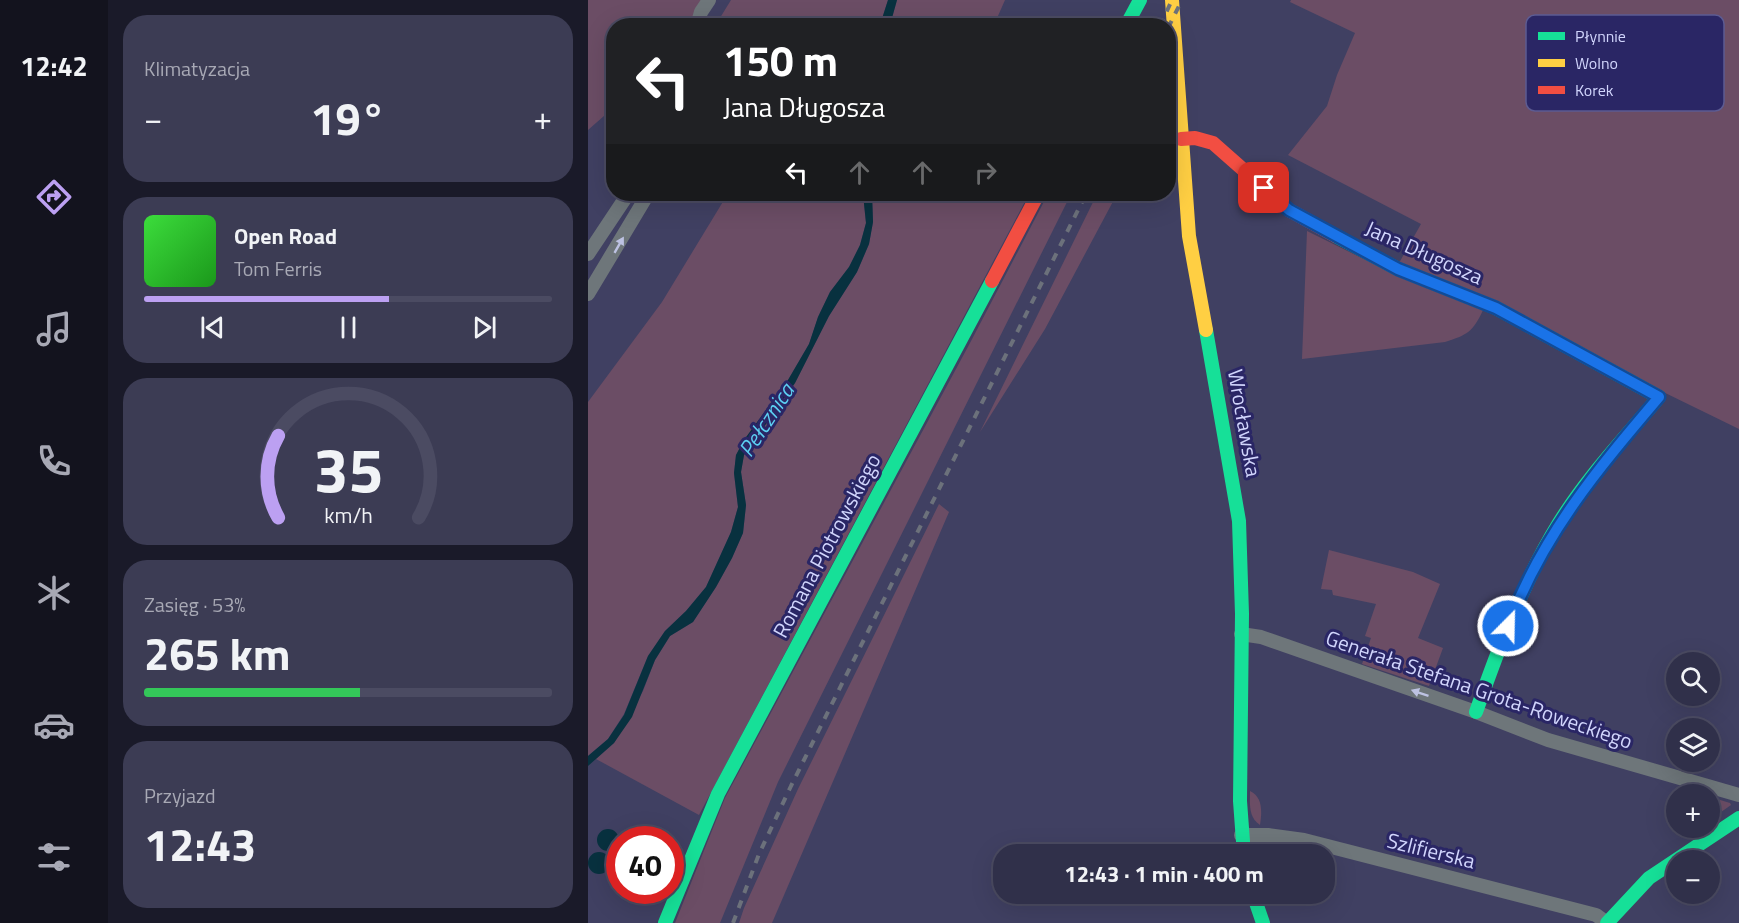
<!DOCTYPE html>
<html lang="pl">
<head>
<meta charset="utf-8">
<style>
  body { margin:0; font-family:"Titillium Web",sans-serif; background:#3c3c54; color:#f1f3f6; height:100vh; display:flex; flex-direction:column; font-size:22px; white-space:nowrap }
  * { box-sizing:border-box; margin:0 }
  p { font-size:20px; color:#a8a9b5 }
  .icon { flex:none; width:33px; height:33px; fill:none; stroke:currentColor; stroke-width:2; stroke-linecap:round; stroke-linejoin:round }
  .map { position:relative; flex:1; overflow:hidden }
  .details { display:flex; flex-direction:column; gap:15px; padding:15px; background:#1a1a29; width:480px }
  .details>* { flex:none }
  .hud { position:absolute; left:18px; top:18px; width:570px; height:183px; border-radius:24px; box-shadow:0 6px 24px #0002,0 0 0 2px #4b4b62; background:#202124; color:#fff; overflow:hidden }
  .fabs { position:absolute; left:1078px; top:652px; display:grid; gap:12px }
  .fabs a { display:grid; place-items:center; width:54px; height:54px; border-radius:50%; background:#30304a; box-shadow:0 6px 24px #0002,0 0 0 2px #4b4b62; font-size:30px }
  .speed { position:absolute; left:18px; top:826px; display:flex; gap:12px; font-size:30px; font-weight:700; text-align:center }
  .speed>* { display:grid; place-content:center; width:78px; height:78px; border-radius:50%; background:#30304a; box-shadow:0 6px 24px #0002,0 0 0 2px #4b4b62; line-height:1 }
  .speed .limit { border:9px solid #d22; background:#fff; color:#111 }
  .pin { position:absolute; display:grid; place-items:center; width:51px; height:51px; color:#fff; margin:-26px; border-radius:12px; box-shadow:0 3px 9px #0006 }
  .me { position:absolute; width:66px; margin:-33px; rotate:23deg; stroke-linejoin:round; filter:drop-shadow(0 0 4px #0008) }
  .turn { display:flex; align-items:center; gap:21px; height:126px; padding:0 18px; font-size:27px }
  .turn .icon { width:78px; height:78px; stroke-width:2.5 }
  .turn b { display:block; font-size:42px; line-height:51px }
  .lanes { display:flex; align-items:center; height:57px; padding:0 18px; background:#0003; justify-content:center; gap:30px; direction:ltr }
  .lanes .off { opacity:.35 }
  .big { font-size:45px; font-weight:700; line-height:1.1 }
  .details .tile { flex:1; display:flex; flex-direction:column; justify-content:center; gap:9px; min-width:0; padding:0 21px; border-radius:24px; background:#3c3c54 }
  .details .dial { align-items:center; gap:0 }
  .dial svg { height:156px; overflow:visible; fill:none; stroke:#4b4b62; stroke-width:7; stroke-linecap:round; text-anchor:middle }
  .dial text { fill:#f1f3f6; stroke:none }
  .song { display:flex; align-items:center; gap:18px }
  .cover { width:72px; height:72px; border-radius:9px; background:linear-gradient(135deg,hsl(120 70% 55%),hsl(120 70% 35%)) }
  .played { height:6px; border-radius:3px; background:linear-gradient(90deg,#bca0f2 60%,#4b4b62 60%) }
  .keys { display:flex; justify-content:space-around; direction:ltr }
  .heat { display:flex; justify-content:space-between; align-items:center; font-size:33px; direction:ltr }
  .charge { height:9px; border-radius:4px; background:linear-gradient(90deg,#34c759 53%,#4b4b62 0) }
  .trip { position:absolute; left:405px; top:844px; width:342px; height:60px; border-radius:24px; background:#30304a; box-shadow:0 6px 24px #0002,0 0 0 2px #4b4b62; font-weight:700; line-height:60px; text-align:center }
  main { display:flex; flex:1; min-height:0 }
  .tabs { display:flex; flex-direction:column; width:108px; justify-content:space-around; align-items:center; background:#13131e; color:#a8a9b5 }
  .tabs .icon { width:42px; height:42px }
  .tabs .current { color:#bca0f2 }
  .tabs b { font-size:27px; color:#f1f3f6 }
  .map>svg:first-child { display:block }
</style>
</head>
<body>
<main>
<nav class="tabs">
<b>12:42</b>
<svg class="icon current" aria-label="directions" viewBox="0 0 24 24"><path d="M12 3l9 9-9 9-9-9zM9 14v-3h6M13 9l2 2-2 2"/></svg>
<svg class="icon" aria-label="music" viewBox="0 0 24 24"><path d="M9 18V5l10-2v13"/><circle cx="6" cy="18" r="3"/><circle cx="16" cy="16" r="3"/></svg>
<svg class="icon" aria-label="phone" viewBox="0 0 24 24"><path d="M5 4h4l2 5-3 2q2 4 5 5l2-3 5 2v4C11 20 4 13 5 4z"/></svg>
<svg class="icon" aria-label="climate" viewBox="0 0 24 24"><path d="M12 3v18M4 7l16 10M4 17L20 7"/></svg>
<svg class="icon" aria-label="car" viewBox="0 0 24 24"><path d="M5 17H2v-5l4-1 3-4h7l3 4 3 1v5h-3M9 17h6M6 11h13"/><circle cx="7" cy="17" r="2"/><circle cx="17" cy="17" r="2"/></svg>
<svg class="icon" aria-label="filters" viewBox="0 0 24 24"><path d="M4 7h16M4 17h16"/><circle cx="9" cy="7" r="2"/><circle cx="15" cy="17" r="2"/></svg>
</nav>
<section class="details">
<div class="tile"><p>Klimatyzacja</p>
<div class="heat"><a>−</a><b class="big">19°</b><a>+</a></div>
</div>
<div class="tile">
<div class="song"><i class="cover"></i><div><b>Open Road</b><p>Tom Ferris</p></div></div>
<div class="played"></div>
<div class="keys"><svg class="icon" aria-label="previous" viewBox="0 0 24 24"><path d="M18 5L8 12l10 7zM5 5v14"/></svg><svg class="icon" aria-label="pause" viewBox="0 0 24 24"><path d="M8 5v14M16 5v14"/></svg><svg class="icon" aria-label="next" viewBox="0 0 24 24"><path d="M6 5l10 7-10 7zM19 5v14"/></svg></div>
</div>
<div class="tile dial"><svg viewBox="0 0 100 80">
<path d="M14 69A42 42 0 1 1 86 69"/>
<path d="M14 69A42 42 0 0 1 14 27" stroke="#bca0f2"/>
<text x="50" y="56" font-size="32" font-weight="700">35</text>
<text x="50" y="72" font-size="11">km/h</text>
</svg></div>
<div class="tile"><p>Zasięg · 53%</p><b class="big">265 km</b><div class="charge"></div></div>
<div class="tile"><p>Przyjazd</p><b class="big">12:43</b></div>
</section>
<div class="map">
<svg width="1151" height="923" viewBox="0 0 1151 923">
  <rect width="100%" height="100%" fill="#404062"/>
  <path fill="#6b4d65" d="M0 0H127L112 25 26 26 25 108 0 130Z
    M143 0H300L292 25 127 26Z
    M309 0H417L406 25H302Z
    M703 0H1151V429L811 263 833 224 700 155 739 106 749 75 767 33 702 2Z
    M138 194H275L278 223 272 245 261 267 242 292 230 317 221 344 200 380 156 440 148 455 146 473 150 507 143 532 118 587 98 611 77 631 60 656 36 714 20 739 0 756V402L74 302 136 200Z
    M284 194H441L111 815 8 759 26 743 55 691 67 660 82 636 105 622 128 587 144 558 155 533 158 505 153 472 156 455 207 383 241 316 269 272 281 244 285 222Z
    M460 194H483L190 782 132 923H87L137 798 382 343Z
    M509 194H529L457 329 392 432Z
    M719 231 806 274 895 310C885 332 879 335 857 342L714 359Z
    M351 504 361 512 184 923H151L156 908 210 789Z
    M741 550 825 572 852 584 830 638 855 648 841 686 774 664 783 638 777 636 788 604 745 595 744 590 733 589Z
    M662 791C675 797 674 812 672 825 660 817 662 803 662 791Z
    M1129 799 1142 803 1143 805 1126 817 1122 803 1124 800Z"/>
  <path fill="#08313f" d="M300 0H309L302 25H292Z
    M275 194H284L285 222 281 244 269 272 241 316 207 383 156 455 153 472 158 505 155 533 144 558 128 587 105 622 82 636 67 660 44 717 26 743 0 766V756L20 739 36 715 60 656 77 631 98 611 118 587 143 532 150 507 146 473 148 455 156 440 200 380 221 344 230 317 242 292 261 267 272 245 278 223Z
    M9 840a11 11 0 1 1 22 0a11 11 0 1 1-22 0Z
    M0 863a11 11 0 1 1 22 0a11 11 0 1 1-22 0Z"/>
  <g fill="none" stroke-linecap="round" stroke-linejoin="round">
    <path stroke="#6e767a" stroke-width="14" d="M109 26 113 12 121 0
      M0 254 40 194
      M0 294 60 194
      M653 634 673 637 888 712 960 740 1151 795
      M653 835H680L716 840 1008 915 1019 923"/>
    <path stroke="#16e098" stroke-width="14" d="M538 26 552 0
      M748 236 810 269 908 308 1071 397C1037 438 999 477 971 523 935 582 911 647 888 712
      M618 330 651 521 654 614 652 801 656 855
      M665 894 675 923
      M77 923 130 794 404 281
      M1019 923 1061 878 1151 818"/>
    <path stroke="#ffcf43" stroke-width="14" d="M584 0 601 236 618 330"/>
    <path stroke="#f24e42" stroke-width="14" d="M593 139 607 138 625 143 701 210 748 236
      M404 281 450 194"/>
    <path stroke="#6c717b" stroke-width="4" stroke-dasharray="8 8" stroke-linecap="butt" d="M572 26 584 0
      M580 28 594 0
      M145 923 171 854 203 786 498 194"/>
  </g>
  <defs><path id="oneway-solid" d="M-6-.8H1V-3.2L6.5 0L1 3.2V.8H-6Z" transform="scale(1.5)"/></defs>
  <g fill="#bdc2e2">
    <use href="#oneway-solid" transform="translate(31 245) rotate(-60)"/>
    <use href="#oneway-solid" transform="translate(832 693) rotate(-161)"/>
  </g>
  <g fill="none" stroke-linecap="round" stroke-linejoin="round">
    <g stroke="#114b97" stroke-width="15">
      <path id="route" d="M676 188 701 210 810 269 908 308 1071 397C1009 470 955 534 920 626"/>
    </g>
    <use href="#route" stroke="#1a73e8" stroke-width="10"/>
  </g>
  <g text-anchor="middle" stroke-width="6" stroke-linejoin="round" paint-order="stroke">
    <g font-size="21" fill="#d1d5fc" stroke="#2a2665">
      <text transform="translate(836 253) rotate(24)" y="7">Jana Długosza</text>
      <text transform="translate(656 423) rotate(80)" y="7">Wrocławska</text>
      <text transform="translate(239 546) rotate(-62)" y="7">Romana Piotrowskiego</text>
      <text transform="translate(891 690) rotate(19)" y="7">Generała Stefana Grota-Roweckiego</text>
      <text transform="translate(843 851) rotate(14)" y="7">Szlifierska</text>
    </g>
    <g font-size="22" font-style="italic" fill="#5ccff2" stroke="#2a2665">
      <text transform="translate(178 420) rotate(-57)" y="8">Pełcznica</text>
    </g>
  </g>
  <rect x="938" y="15" width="198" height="96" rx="9" fill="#2a2665" stroke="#5c5b92" stroke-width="1.5"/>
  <rect x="950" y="32" width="27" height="8" fill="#16e098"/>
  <rect x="950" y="59" width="27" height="8" fill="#ffcf43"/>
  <rect x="950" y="86" width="27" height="8" fill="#f24e42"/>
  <g font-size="16" fill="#d1d5fc">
    <text x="987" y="42">Płynnie</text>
    <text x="987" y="69">Wolno</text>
    <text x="987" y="96">Korek</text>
  </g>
</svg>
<div class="fabs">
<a><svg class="icon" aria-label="search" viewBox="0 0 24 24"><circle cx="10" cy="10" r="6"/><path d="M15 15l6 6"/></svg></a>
<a><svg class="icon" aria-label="layers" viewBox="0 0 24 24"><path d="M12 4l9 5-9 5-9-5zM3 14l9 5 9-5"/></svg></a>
<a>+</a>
<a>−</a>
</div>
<div class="speed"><div class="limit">40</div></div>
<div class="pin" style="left:676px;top:188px;background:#d93025"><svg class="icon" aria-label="arrive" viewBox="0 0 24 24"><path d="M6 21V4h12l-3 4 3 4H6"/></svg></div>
<svg class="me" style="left:920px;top:626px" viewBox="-20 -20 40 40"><circle r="17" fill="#1a73e8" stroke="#fff" stroke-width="3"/><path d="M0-11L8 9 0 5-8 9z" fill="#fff"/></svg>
<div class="trip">12:43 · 1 min · 400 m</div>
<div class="hud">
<div class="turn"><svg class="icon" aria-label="left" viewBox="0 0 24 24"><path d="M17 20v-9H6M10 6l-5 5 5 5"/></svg><div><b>150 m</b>Jana Długosza</div></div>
<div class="lanes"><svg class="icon" aria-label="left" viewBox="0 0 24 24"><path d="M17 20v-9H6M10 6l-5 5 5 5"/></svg><svg class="icon off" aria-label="ahead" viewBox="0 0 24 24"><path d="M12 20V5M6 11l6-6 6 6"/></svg><svg class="icon off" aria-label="ahead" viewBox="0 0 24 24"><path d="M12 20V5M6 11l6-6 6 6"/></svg><svg class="icon off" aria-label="right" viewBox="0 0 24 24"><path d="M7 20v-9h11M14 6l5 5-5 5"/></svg></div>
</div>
</div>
</main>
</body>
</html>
